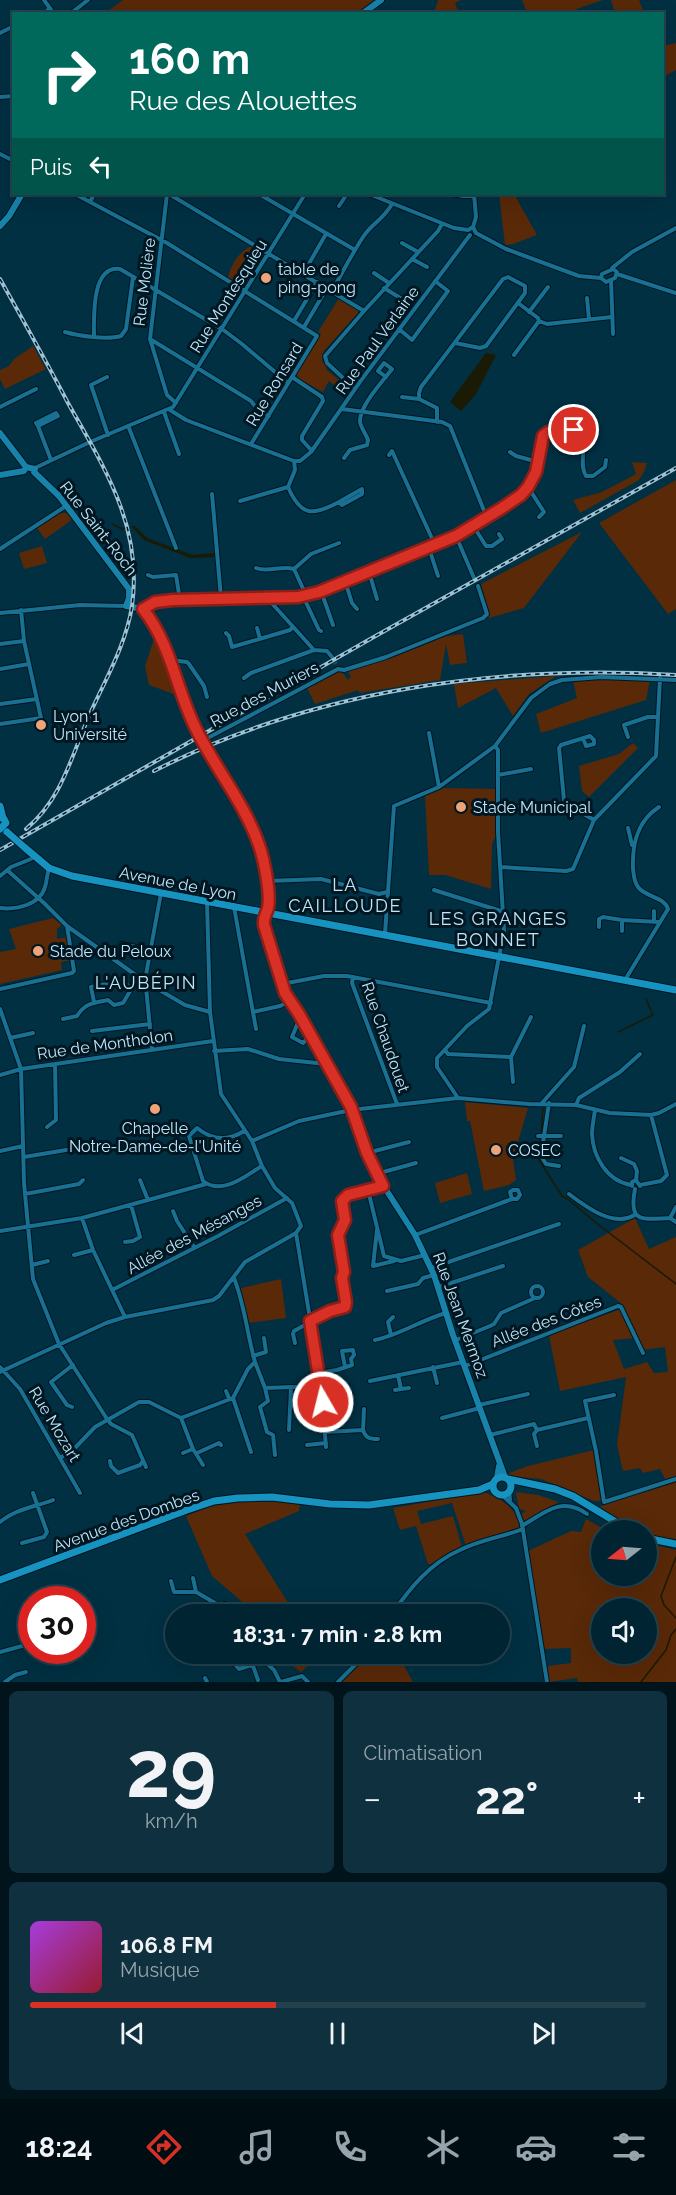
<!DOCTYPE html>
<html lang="fr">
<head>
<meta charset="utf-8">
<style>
  body { margin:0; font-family:Raleway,sans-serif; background:#0f303e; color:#f1f3f6; height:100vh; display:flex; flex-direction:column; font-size:22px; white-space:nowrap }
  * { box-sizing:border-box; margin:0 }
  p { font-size:20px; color:#96a4ac }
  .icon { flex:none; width:33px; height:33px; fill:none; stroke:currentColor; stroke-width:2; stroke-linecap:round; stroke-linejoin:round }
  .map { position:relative; height:1682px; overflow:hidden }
  .side { display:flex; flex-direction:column; gap:9px; padding:9px; background:#01141c; flex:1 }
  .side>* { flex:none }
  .top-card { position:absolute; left:12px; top:12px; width:652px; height:183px; border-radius:0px; box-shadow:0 6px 24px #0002,0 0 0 2px #23414d; background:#00695c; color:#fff; overflow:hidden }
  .needle { width:39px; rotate:253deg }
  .buttons { position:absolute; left:591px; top:1520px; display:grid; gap:12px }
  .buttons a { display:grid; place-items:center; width:66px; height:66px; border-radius:50%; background:#012432; box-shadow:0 6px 24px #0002,0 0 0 2px #23414d; font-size:30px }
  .speed { position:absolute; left:18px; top:1586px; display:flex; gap:12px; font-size:30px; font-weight:700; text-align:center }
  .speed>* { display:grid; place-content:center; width:78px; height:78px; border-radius:50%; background:#012432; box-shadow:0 6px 24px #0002,0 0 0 2px #23414d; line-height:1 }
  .speed .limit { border:9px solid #d22; background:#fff; color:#111 }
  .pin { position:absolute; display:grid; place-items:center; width:51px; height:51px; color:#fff; margin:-26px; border:3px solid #fff; border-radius:50%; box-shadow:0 2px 6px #0007 }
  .me { position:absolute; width:66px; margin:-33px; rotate:352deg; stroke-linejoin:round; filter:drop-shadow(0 0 4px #0008) }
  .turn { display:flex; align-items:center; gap:21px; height:126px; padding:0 18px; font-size:27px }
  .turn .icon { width:78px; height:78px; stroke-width:2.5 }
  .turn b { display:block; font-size:42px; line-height:51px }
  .then { display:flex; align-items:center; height:57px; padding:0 18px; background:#0003; gap:12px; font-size:22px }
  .big { font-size:45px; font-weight:700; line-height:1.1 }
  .side .widget { flex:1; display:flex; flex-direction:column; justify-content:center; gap:9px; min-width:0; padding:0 21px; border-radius:9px; background:#0f303e }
  .side .dial { align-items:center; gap:0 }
  .dial b { font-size:78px; line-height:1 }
  .song { display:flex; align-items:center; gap:18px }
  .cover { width:72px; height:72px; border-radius:9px; background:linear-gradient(135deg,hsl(280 70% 55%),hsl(350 70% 35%)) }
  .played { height:6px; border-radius:3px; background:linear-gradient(90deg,#d93025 40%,#23414d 40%) }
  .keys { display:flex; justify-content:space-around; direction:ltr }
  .heat { display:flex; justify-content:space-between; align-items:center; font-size:33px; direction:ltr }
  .side .tiles { flex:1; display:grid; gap:9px; grid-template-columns:1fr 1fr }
  .widget:last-child { grid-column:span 2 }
  .trip { position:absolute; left:165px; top:1604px; width:345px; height:60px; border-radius:30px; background:#012432; box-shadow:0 6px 24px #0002,0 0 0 2px #23414d; font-weight:700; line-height:60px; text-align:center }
  .tab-bar { display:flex; height:96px; justify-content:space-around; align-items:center; background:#000e14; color:#96a4ac }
  .tab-bar .icon { width:42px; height:42px }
  .tab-bar .selected { color:#d93025 }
  .tab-bar b { font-size:27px; color:#f1f3f6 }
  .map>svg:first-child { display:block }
</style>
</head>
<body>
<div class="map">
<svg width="676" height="1682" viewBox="0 0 676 1682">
  <rect width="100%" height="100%" fill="#013042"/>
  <path fill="#592908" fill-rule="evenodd" d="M123 0H375L357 13H105Z
    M438 0H461L455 3 458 11 464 9 466 13H469H434Z
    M522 0H603L565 13H527Z
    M611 0H639L643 10 634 13H615Z
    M676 43V70L663 77V46Z
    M499 194H514L537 235 513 244 505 245Z
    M251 246 264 255 244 288 228 278C232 263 237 254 251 246Z
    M339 298 358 310V313L324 351 322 361 327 367 326 369 342 383 338 388 329 381 323 392 299 379 296 373 321 334 318 332Z
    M33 346 46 369 5 389 0 379V370L9 366 14 359Z
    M632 462 647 463 644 472 639 480 580 513 573 500 602 492 636 474Z
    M676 480V609L668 614 599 523Z
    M60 513H68L73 519 45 539 37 528Z
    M582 532 524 608 489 618 481 584Z
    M42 546 47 563 24 569 19 553Z
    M156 633 170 666 179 696 149 685 145 666Z
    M463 634 467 663 450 665 446 644 440 680 360 693 358 690 315 704 306 686 337 671 342 672 348 680 351 676 347 671 399 655 446 636Z
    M556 676 529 694 513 716 496 688 458 708 454 684Z
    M587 679 650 680 646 700 541 733 536 714 577 698 573 680Z
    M633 743 638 748 589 797 582 791 579 766 619 754Z
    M442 788 497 789 496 835 492 844 491 889 445 875H429L425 796Z
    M53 918 62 925 57 929V939L67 937 71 960 61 962 62 970 0 984V952L16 949 9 929Z
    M465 1102 528 1108 513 1159 516 1180 509 1185 484 1191 470 1121H467Z
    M467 1173 472 1194 440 1203 435 1183Z
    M635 1218 649 1249 676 1237V1476L665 1479 660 1469 643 1473 640 1468 623 1471 617 1445 626 1377 560 1391 549 1335 621 1309 634 1338 613 1340 624 1369 647 1362 654 1373 668 1372 665 1347 643 1350 622 1304 588 1277 578 1250Z
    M281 1279 286 1318 248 1323 241 1288Z
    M594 1450 603 1501H594L541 1479 511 1476 507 1474 528 1466Z
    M676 1480V1539L663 1538 647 1533 646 1530H639L627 1525 599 1507Z
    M483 1492C502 1499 516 1507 520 1528L466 1546 452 1503 417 1511 421 1524 453 1516 462 1547 431 1564H428L416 1526 400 1530 393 1508Z
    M516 1492 538 1495 559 1502 525 1521 521 1515 526 1511 519 1509Z
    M242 1502H276L300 1504 299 1511 245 1534 295 1614H247V1606L212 1576 186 1516 211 1506Z
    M586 1519 606 1530H602V1575H646L647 1543 676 1550V1682H578L577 1678 549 1682 547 1666 571 1663V1648L544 1649 528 1551 571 1531 581 1532ZM602 1608H646V1653H602Z
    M252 1653H322L301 1672 286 1661 275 1666 264 1658 254 1660Z
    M371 1653H397L413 1682H342Z"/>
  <path fill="#1a1a05" d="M486 353 496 355 476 394 461 411 450 402Z
    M131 526H135L147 538 192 555 215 553 216 557 190 558 144 540Z"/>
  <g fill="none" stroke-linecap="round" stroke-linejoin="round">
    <path stroke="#1a1a05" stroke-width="1.5" d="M112 524 122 529 126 528
      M618 1032 653 1015 646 999
      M541 1134 543 1108
      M540 1138 539 1160 562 1196 569 1200 595 1222 676 1284
      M676 1557 661 1596 664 1605 676 1618
      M641 1682 666 1650 671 1635 676 1629"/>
    <path stroke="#1e4b5d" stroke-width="4" stroke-dasharray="4 2" stroke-linecap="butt" d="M332 657 336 664"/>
    <g stroke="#001621" stroke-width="6">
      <path id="street" d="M44 0 54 14
        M44 14 50 8
        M70 14 88 0
        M0 33 14 26
        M0 97 14 96
        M0 154 14 161
        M75 194 167 243 317 336 251 444
        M167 194 150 339 167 395 176 403
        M169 194 364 311
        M259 194 355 250
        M369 194 454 228 468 230 473 227 476 233 506 249 579 276 601 278 606 282 615 278 617 272 613 269 602 274 601 278
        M453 194 463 196H474
        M90 202 94 194
        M339 206 347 194
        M473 227 476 217 474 194
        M402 243 418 252
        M412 259 427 267
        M612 268 632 252 676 228
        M374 273 389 283
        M303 274 326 234
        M617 274 676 293
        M611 280 613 334
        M384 288 402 299
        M332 291C342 273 352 254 363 237 372 223 383 220 392 204
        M587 298 589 319
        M518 303 538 318 539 321 547 324 612 317
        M529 312 548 287
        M294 321 317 282
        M304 327 327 288
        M399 329 412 340 448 291 435 281
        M65 332C79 336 107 340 121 336L126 329 133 277
        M94 336C94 318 91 265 120 269L222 329 242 344 288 383
        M150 339 251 401 258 410 269 416
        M514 355 539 321
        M107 377 91 385 108 435
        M292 377 322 397 323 401 302 436V440L312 451
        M355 389 327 363 325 356 364 311 438 231 442 224
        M402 397 419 399
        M0 407 36 389
        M342 409 442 422 450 426 487 518
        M170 410 186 420 294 461H300L311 452 362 379 470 235
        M164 412 179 454
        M437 422V408L419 399V393L421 387 503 279 508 277 525 286V293L486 346 480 348 455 343
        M38 426 36 423 56 413 58 416 38 426 51 460
        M129 428 176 548
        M575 431C591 446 577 461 586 476H593L605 467 606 460
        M510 452 516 456 538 462
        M389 455 392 451 435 545
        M344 458 350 450 367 445 368 440C366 434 361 428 360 422 359 406 383 381 392 369L384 363 378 371 386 377
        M294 461 295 470 288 487C301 517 313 516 339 502L342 505 362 494V489L339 502
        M35 468 90 442 173 407 305 194
        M528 487 544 512 539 517
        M212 494 221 598
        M240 501 288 487
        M474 527 486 546H492L502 539 499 534
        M456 536 474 578
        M429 548 438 576
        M0 549 66 506
        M256 568C268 573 281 565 294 569
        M369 572 377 599
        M148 575 153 577 176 575 180 600
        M345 581 352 603 357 609
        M321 591 333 625
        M306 595 294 569 311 554 339 543
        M303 596 319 630 321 631
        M268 599 314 650 327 651 332 657
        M143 609 155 602 173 600 298 597 319 592 456 536 502 508 521 495 528 487 536 472 543 436 547 432 585 429
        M0 613 80 605 126 606
        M257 628 260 639
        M226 633 229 636 232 647 290 630 293 627
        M0 644 24 641
        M171 660 187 662 189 664 204 686 207 697
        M0 669 29 664
        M244 678 251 673 314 650
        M0 704 37 699
        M0 724 41 718 24 641 21 610
        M429 733 439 787
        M628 737 624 725 648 717H658
        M583 738 586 746 594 744V740L590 736 561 745 559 748 564 800 568 805 594 820
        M202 741 338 669 344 670 386 657 483 618 487 614 478 586
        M498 775 531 769
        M499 807H532
        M628 828 632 845
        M501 867 566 871 573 869 594 820 656 756 660 678
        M7 870 44 903 67 926 144 981
        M0 876 11 867 31 859
        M267 881 321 879 379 894 387 892
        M434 890 504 912
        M234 907 256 1029
        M0 908C16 910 40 905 45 887 47 881 47 874 49 868
        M654 911V921
        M504 922 527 920
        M599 927V919L603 917 622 920 659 922
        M622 931V920
        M385 934 394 806 439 787 495 746 531 698 550 684 562 680 601 677 676 680
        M121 944 151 950
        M353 977 352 983 397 1104
        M145 980 161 893
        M625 980 668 909C665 897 645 897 638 887 634 882 634 876 633 869 632 844 637 821 659 807
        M149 984 185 1005 210 1012
        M282 984 324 976H347L491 1003
        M146 987 152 1049
        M0 989 72 973 74 971 67 926
        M94 1002 91 987 121 981 132 988
        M0 1009 21 1069 24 1183 33 1279 59 1344 107 1419 111 1424 132 1435 146 1467
        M253 1012 280 1006 290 1001
        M302 1018 299 1020 292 1037 303 1043 310 1036
        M63 1019 77 1016C85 1003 93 1003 108 1000L114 1005 123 1003 132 988 143 984
        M92 1031 150 1024
        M10 1038 33 1033
        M445 1050 448 1054 511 1057 513 1082
        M214 1051 248 1049 279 1059 326 1064
        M511 1057 531 1017
        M0 1075 21 1069 213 1041
        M458 1098 437 1067V1058L467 1026 489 1009 504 931 498 832V750L495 746
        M542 1103 574 1067 584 1026
        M549 1103 541 1156 546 1164 559 1166
        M576 1105 579 1098 620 1072 640 1054
        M595 1110C594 1118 592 1126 592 1134 593 1157 607 1181 631 1185
        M47 1127 56 1120 55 1064
        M244 1131C227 1142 212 1140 197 1128L189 1136 203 1181C222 1196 245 1176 262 1166
        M538 1136H561
        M252 1141 299 1121 351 1110 458 1098 529 1104 576 1105 610 1113 651 1115 659 1113 676 1104
        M0 1151 23 1146
        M367 1153 409 1142
        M24 1157 72 1149 78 1150
        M621 1158 634 1164 637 1171 636 1180 640 1186
        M376 1174 416 1163
        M140 1180 148 1200 206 1184
        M640 1185 661 1181 667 1175 651 1115
        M632 1186V1182L636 1180
        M635 1189C628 1224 643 1219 670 1218L676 1222
        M368 1190 384 1256 401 1261 425 1255
        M25 1194 79 1184 83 1180
        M569 1194C586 1207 615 1229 636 1214
        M173 1211 177 1221 194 1247
        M82 1218 93 1250 125 1317
        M670 1218 676 1207
        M377 1230 373 1266 394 1261
        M0 1231 82 1218 148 1200
        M415 1235 512 1199H517L520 1195 518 1190H513L510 1192 512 1199
        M125 1242 133 1241 140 1237 131 1205
        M74 1255 93 1250
        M32 1265 48 1261
        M431 1268 559 1224
        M531 1292a6 6 0 1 1 12 0a6 6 0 1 1-12 0Z
        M439 1287 503 1266
        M112 1290 218 1236 287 1198
        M387 1291 418 1284 423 1278 434 1275
        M391 1335 388 1322 393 1317
        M375 1340C400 1335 421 1320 446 1313
        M456 1340 490 1326 494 1324 501 1313 535 1298
        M295 1343 293 1334 294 1331 330 1311 345 1307 346 1302 342 1278 344 1272 338 1235 345 1220 342 1201 344 1197 383 1186
        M253 1356 266 1352 264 1338
        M255 1362 265 1388 321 1386 296 1233
        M465 1366 618 1306 621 1307 643 1353
        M0 1367 20 1389 80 1493
        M433 1367 437 1383
        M0 1372 106 1323 125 1317 213 1300 219 1296 245 1262 296 1233 301 1226 292 1203 275 1188 262 1166 252 1141 221 1094 210 1012 207 902
        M319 1373 337 1370 352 1365 351 1359 354 1355 353 1350 342 1351 345 1367
        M370 1381 463 1362
        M321 1386 326 1447
        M265 1388 268 1401 260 1407 267 1432 273 1435 275 1455
        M401 1389 409 1388
        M395 1390 401 1389 398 1375
        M226 1391 229 1398
        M614 1395 585 1401 596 1451 604 1502 676 1479
        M233 1398 251 1452
        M323 1403 346 1400
        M479 1405 528 1394
        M72 1407 67 1405 51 1382 73 1365
        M181 1418 193 1449 203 1465
        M442 1418 480 1408
        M289 1430 291 1388
        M363 1430C366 1438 369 1439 378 1439
        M537 1430 534 1434 537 1446
        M325 1432 363 1430 364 1409
        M490 1435 534 1424 537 1430 588 1418
        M307 1445 326 1443
        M183 1453 193 1449
        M197 1453 219 1443 221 1445
        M60 1458 73 1450 95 1427 139 1402H149L181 1418 233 1398 248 1369 255 1362C247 1334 245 1306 234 1278
        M110 1461 111 1466 118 1473 140 1465 143 1461
        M509 1490 510 1500
        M502 1495 516 1508 522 1524 547 1682
        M0 1522C15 1509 35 1507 53 1500
        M522 1526C545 1512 562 1496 587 1514
        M22 1543 44 1537 47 1532 33 1493
        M193 1578 196 1592
        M171 1581 174 1592H196L222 1607
        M219 1614 225 1604
        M392 1614C410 1588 430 1563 460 1550 480 1540 502 1537 523 1529
        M0 1652 22 1646
        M195 1653 201 1660 223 1653
        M225 1653 239 1669 264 1661 274 1670 280 1682
        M253 1666 258 1680
        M205 1678 207 1682
        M5 1682 15 1675 26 1672
        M281 1682 302 1676 308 1682
        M338 1682 367 1653"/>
    </g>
    <g stroke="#001621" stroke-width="8">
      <path id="secondary" d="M362 14 381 0
        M0 226 9 216 22 194
        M0 433 26 467
        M34 472 59 496 129 589V598L126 606 143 609C171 644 176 689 196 729 215 768 245 804 259 845 264 860 271 893 268 908 266 915 263 917 264 925L285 993 299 1014 350 1107 363 1143 376 1174 415 1235 434 1275 453 1335 505 1477
        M0 475 24 471 26 467 35 469
        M497 1478 499 1466"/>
    </g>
    <g stroke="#001621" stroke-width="9">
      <path id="primary" d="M0 806 3 818
        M0 817 4 819 6 823 0 829
        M24 847 49 868 72 876 676 990
        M493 1486a9 9 0 1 1 18 0a9 9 0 1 1-18 0Z
        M508 1479 555 1489 573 1496 629 1530
        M646 1538 676 1544
        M0 1580 187 1510 214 1501 238 1498 272 1497 330 1504 369 1505 479 1490 493 1484"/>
    </g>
    <use href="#street" stroke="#187193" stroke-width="4"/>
    <use href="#secondary" stroke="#1782aa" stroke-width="6"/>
    <use href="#primary" stroke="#1693c0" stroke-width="7"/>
    <g stroke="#9bc2d5" stroke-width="4">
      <path id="rail" d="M0 279C23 320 46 361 68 403 105 469 143 527 132 606 126 645 105 680 89 716 71 757 62 799 26 829
        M154 771C313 690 499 664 676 675
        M0 850 372 638 676 468"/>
    </g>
    <use href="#rail" stroke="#001621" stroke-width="1.5" stroke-dasharray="4.5" stroke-linecap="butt"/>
    <g stroke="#001621" stroke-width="9" stroke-linecap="butt">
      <path id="primary-bridge" d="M7 832 24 847"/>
    </g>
    <use href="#primary-bridge" stroke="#1693c0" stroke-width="7"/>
  </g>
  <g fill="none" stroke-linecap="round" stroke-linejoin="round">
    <g stroke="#8d1f18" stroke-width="15">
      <path id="route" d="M323 1402 310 1321 330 1311 345 1307 346 1302 342 1278 344 1272 338 1235 345 1220 342 1201 348 1195 383 1186 367 1153 351 1107 299 1014 285 993 264 925C263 917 266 915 268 908 271 894 264 859 259 845 245 804 215 768 196 729 176 689 171 644 143 609L155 602 173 600 298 597 319 592 456 536 502 508 521 495 528 487 536 472 543 436 548 432 574 430"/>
    </g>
    <use href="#route" stroke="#d93025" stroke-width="10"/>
  </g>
  <g fill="#efa378" stroke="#001621" stroke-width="2">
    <circle cx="266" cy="278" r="6"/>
    <circle cx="41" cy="725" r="6"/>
    <circle cx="461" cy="807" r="6"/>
    <circle cx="38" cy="951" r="6"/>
    <circle cx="155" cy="1109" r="6"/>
    <circle cx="496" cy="1150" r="6"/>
  </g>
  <g text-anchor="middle" stroke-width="6" stroke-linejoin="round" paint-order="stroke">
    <g font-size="16" fill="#bfe5f8" stroke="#001621" text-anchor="start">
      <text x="278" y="275">table de<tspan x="278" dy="18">ping-pong</tspan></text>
      <text x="53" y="722">Lyon 1<tspan x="53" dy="18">Université</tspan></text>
      <text x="473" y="813">Stade Municipal</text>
      <text x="50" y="957">Stade du Peloux</text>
      <text x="155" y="1134" text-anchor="middle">Chapelle<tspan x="155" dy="18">Notre-Dame-de-l'Unité</tspan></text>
      <text x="508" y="1156">COSEC</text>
    </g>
    <g font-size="16" fill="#bfe5f8" stroke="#001621">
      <text transform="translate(144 282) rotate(-83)" y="6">Rue Molière</text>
      <text transform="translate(228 296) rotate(-58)" y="6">Rue Montesquieu</text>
      <text transform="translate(377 340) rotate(-54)" y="6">Rue Paul Verlaine</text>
      <text transform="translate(274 384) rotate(-59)" y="6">Rue Ronsard</text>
      <text transform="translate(99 528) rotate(52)" y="6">Rue Saint-Roch</text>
      <text transform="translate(264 694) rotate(-28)" y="6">Rue des Muriers</text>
      <text transform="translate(178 883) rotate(11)" y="6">Avenue de Lyon</text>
      <text transform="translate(386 1037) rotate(71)" y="6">Rue Chaudouet</text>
      <text transform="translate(105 1044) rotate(-8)" y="6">Rue de Montholon</text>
      <text transform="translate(194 1234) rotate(-28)" y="6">Allée des Mésanges</text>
      <text transform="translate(461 1315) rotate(70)" y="6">Rue Jean Mermoz</text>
      <text transform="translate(546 1321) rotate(-21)" y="6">Allée des Côtes</text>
      <text transform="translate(55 1424) rotate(59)" y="6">Rue Mozart</text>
      <text transform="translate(126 1520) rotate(-20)" y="6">Avenue des Dombes</text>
    </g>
    <g font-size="18" letter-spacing="1.5" fill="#bfe5f8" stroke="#001621">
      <text x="345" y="891">LA<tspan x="345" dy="21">CAILLOUDE</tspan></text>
      <text x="498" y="925">LES GRANGES<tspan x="498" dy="21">BONNET</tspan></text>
      <text x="146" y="989">L'AUBÉPIN</text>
    </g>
  </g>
</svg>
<div class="buttons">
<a><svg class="needle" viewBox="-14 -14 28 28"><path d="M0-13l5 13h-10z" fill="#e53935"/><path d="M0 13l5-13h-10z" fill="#96a4ac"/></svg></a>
<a><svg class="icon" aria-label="sound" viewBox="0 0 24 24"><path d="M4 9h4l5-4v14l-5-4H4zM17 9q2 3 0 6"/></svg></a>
</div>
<div class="speed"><div class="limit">30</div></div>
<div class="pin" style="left:574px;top:430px;background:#d93025"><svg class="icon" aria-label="arrive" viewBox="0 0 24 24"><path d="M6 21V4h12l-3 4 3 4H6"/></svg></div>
<svg class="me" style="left:323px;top:1402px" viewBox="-20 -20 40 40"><circle r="17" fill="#d93025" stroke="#fff" stroke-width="3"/><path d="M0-11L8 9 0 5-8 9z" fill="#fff"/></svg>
<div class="trip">18:31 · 7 min · 2.8 km</div>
<div class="top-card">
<div class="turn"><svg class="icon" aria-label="right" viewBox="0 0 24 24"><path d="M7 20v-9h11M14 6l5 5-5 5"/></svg><div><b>160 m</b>Rue des Alouettes</div></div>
<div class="then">Puis<svg class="icon" aria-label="left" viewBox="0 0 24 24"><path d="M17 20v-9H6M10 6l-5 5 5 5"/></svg></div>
</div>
</div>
<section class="side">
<div class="tiles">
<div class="widget dial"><b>29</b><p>km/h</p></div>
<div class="widget"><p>Climatisation</p>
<div class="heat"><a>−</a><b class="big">22°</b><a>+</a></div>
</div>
<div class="widget">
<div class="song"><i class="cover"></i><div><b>106.8 FM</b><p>Musique</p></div></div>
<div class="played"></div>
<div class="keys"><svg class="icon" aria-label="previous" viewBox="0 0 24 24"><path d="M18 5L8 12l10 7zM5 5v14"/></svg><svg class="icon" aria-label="pause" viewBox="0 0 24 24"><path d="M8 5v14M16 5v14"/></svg><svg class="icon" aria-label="next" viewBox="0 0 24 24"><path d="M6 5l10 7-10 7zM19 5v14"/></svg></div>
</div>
</div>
</section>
<nav class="tab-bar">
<b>18:24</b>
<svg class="icon selected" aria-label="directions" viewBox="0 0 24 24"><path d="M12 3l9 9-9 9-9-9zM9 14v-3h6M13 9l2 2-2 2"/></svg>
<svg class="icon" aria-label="music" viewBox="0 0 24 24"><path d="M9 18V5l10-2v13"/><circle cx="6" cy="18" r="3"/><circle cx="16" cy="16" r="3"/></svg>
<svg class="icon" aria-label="phone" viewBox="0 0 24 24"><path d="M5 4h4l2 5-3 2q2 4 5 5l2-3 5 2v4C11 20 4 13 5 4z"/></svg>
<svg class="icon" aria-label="climate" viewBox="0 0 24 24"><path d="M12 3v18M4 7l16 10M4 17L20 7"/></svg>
<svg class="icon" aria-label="car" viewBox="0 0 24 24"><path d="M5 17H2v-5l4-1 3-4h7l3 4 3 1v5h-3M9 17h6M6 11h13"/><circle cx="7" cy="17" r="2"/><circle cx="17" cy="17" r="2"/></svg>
<svg class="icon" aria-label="filters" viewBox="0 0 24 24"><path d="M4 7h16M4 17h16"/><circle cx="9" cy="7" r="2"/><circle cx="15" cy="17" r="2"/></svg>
</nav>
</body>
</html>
